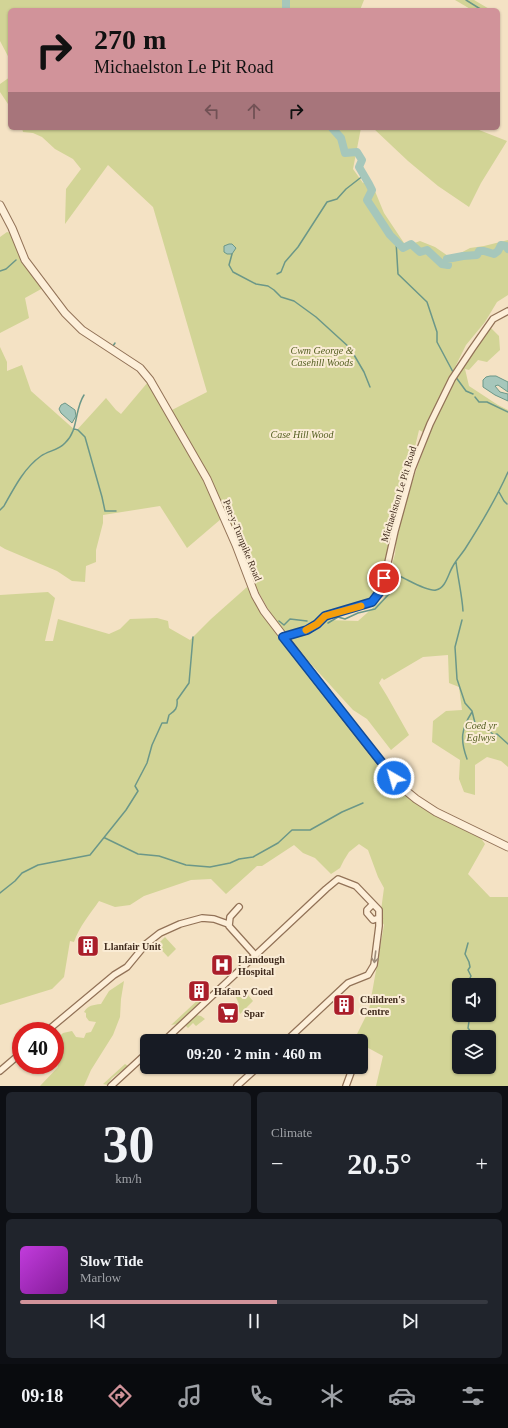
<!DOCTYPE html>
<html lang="en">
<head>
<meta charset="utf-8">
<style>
  body { margin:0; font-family:"Times New Roman",serif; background:#20242c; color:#f1f3f6; height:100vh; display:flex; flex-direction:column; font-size:15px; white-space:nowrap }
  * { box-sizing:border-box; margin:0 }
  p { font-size:13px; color:#9ea1a6 }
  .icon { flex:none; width:22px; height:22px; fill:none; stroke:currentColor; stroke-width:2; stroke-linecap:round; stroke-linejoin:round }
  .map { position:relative; height:1086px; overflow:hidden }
  .sheet { display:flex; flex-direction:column; gap:6px; padding:6px; background:#0d0f14; flex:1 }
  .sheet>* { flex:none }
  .banner { position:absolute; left:8px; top:8px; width:492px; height:122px; border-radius:6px; box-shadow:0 1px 3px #0004; background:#d1939a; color:#111; overflow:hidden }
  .tools { position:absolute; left:452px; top:978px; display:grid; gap:8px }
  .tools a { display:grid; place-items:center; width:44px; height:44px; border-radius:6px; background:#171b24; box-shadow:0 1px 3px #0004; font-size:20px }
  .speed { position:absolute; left:12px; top:1022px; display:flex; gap:8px; font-size:20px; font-weight:700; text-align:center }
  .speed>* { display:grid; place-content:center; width:52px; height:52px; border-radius:50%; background:#171b24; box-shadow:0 1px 3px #0004; line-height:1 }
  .speed .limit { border:6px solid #d22; background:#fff; color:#111 }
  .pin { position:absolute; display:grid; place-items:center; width:34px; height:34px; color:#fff; margin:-17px; border:2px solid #fff; border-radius:50%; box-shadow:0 1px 4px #0007 }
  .me { position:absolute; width:44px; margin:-22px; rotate:322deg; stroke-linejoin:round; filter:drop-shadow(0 0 3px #0008) }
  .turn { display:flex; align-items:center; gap:14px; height:84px; padding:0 20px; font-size:18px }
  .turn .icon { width:52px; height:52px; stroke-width:2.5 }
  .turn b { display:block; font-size:28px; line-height:34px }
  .lanes { display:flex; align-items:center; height:38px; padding:0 20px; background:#0003; justify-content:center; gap:20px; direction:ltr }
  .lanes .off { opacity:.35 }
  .big { font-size:30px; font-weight:700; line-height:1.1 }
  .sheet .tile { flex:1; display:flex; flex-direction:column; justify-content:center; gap:6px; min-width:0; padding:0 14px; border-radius:6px; background:#20242c }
  .sheet .dial { align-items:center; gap:0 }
  .dial b { font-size:52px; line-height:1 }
  .song { display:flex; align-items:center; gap:12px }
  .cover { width:48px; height:48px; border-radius:6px; background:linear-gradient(135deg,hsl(290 70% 55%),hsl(290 70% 35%)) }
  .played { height:4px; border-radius:2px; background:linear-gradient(90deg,#d1939a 55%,#363941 55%) }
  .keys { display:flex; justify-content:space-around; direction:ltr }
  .heat { display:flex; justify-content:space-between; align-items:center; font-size:22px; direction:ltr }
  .sheet .tiles { flex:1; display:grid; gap:6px; grid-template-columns:1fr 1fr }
  .tile:last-child { grid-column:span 2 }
  .trip { position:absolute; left:140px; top:1034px; width:228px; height:40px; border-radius:6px; background:#171b24; box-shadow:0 1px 3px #0004; font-weight:700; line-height:40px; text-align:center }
  .dock { display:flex; height:64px; justify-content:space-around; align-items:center; background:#090b0e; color:#9ea1a6 }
  .dock .icon { width:28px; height:28px }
  .dock .on { color:#d1939a }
  .dock b { font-size:18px; color:#f1f3f6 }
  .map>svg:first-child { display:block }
</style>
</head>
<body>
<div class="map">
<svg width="508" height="1086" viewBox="0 0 508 1086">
  <rect width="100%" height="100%" fill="#f4e2c4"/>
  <path fill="#d2d496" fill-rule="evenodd" d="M0 0H364L360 10H10V60L0 41Z
    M455 0H474L491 10H472Z
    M10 77V107L0 92V84Z
    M22 128H361L353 169 363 183 370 179 384 213 406 246 420 241 435 247 451 258 470 248 484 246 508 240V295L497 302 485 322 466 345 423 432 419 430 382 587 371 602 325 615 317 623 286 633 279 628 254 584 236 538 170 411 207 392 153 207 108 165 65 224 66 189 81 169 73 159 55 149 42 137 33 133 23 132Z
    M373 128H474L507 141 481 183 469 207 438 186 408 161Z
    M7 232 11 233 18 250 21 259 43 288 25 298 29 318 0 333V237Z
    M490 327 499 336 500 350 487 362 478 360 469 370 465 369 469 386 498 405 508 410V767L501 761 487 757 475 765V795L464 792 459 779 460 760 432 742 433 721 446 711 462 710 459 687 449 683 448 655 423 657 384 680 382 678 379 683 387 696 409 735 391 750 367 719 353 710 289 640 327 620 358 621 385 597 386 586 395 554 398 523 418 465 434 423 460 367Z
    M0 347 7 362V371L22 365 31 391 76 431 106 398 116 410 121 414 148 382 204 482 221 519 187 548 160 506 103 515V523L96 550V562L86 566 85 582 72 581 57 571 5 549 0 546Z
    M247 587 265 616 389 776V779L415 803 480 837 485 844 468 874 490 897H508V1086H376L383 1056 361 1044V1041L354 1040 369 1010 384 925 380 918 384 888 378 877 368 850 359 844 349 852 344 860 340 868 331 874 315 858 303 853 294 845 262 866H257L226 894 211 879 191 880 144 896 130 905 115 907 99 901C90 914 79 927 74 942L70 941 64 977 52 989 0 1005V595L48 592 55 598 45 641H53L58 619 109 634 120 629 130 619 157 618 168 621 169 628 190 640 211 619ZM459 985H489V1015H459ZM459 1037H489V1067H459Z
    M165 937 176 949 168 957 157 945Z
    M124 981 121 999 120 1017 113 1035 91 1070 84 1086H40L58 1067 55 1057V1041L63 1033 72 1031 76 1037 84 1038 86 1033 91 1032 96 1022 89 1021 86 1017V1013L84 1012C88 1005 93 1005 101 1004L109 991Z
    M235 992 243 999 248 995 253 1001 240 1014 238 1008 239 1004 234 993Z
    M200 998 202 1000 177 1024 171 1025Z
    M196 1015 201 1016 205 1019 196 1026 193 1023 188 1028 185 1025Z
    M125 1064 128 1066 112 1078 107 1085 103 1084Z"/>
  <path fill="#a6c7bb" stroke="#6b9788" d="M229 244H232L236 248 232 254H227L224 252V246Z
    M490 376H496L508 382V392L498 385 495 386 500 392 508 394V401L495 395 483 387V380L486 377Z
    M65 403 75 410 76 416 72 423 61 413 59 409 61 405Z"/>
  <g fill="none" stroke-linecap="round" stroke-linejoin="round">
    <path stroke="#6b9788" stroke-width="1.5" d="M466 0 482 10
      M396 241 398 274 427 302 437 332V342L453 372
      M232 254 229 265 233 272 256 284 268 286 274 290 281 297 294 301 316 317 350 348 364 372 370 387
      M0 271 6 269 16 260
      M277 274 281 272 285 262 298 247 327 202 337 199 346 189 364 175
      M113 346 115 343
      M455 376 466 391 473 394
      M475 397 479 402H487L508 412
      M74 429 78 430 85 437 102 497 105 511H116
      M499 492 504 501 507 504
      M0 510 4 506C14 488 24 468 41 456 48 451 59 450 65 443 79 430 74 410 84 395
      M456 562C458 579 462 595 463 611
      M393 587 399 576C407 579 427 592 436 590 446 588 448 574 453 566 456 560 461 555 465 549 481 524 496 499 508 472
      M462 620 455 647 457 679 465 703 472 711 475 723 481 729 488 730 494 735 497 734 508 744
      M279 621 284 625 290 619 307 621
      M328 623 338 617 345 619 358 613 375 609 389 594
      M467 759C460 740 461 729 472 712
      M105 838 138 854 159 856 186 865 210 867 230 863 239 859 253 857 278 843 292 830H310L342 812 363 803
      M0 893 15 881 22 873 38 865 90 855 126 810 138 791 135 786 147 763 152 745 162 723H167L169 715C175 711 178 708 177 700L189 683 193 637
      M468 943 465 954 469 962 470 967 468 970 471 976 468 982 469 985
      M469 1037 471 1032 468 1028 470 1015"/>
    <path stroke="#a6c7bb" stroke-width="8" d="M286 10V0
      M332 128 341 138 345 153 357 152 362 160 359 167 369 184 372 190 367 200 390 235 403 248 411 244 420 252 427 250 442 264 448 265 447 259 463 256 477 255 479 251H484L494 254 498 251 501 245 506 246 508 249"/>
    <g stroke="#927257" stroke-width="8">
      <path id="minor" d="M283 637 307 630 317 624 325 616 372 602 382 589 395 531 412 469 430 424 452 379 472 349 493 319 508 311
        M373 904 367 910V913L373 920 379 918
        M239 907 230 917 229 926 255 955
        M47 1031 114 975 127 967 146 944 160 933 180 924 202 918 214 919 228 924
        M164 1041 326 889 338 879 356 886 379 910V926L374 965 368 975 348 983 286 1041
        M0 1071 21 1053
        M111 1086 147 1053
        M237 1086 258 1067
        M346 1086 353 1067"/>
    </g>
    <g stroke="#927257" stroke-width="9">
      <path id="tertiary" d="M0 205 12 228 25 260 65 313 82 330 140 368 150 380 207 479 236 545 255 595 264 611 340 710 399 785 416 799 436 812 508 847"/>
    </g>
    <use href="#minor" stroke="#fdefd9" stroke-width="5.5"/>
    <use href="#tertiary" stroke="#fdefd9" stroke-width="7"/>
  </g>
  <defs><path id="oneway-shaft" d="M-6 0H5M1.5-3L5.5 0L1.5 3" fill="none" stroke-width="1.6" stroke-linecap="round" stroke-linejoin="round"/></defs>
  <use stroke="#9e8d7b" href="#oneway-shaft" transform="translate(375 957) rotate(97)"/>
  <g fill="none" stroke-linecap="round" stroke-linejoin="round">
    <g stroke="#114b97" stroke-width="10">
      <path id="route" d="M384 578 382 589 372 602 325 616 317 624 307 630 283 637 394 778"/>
    </g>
    <use href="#route" stroke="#1a73e8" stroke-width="7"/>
    <path stroke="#f59e0b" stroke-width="7" d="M306 630 317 624 325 616 361 606"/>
  </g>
  <defs>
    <g id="building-square" transform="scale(1.15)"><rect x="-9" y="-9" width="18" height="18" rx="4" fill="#aa1e2a" stroke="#faecd5"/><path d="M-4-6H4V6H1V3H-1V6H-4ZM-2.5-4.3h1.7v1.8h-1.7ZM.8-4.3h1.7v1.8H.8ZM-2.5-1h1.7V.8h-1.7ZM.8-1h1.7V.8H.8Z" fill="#fff"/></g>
    <g id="hospital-square" transform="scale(1.15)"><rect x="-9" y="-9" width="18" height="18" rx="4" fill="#aa1e2a" stroke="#faecd5"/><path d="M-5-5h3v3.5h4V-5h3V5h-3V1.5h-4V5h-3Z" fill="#fff"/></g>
    <g id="supermarket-square" transform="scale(1.15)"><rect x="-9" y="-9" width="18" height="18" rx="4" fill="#aa1e2a" stroke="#faecd5"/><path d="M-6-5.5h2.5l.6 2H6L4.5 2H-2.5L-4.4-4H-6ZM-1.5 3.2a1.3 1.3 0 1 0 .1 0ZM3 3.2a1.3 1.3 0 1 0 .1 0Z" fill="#fff"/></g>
  </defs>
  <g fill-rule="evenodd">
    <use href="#building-square" x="88" y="946"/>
    <use href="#hospital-square" x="222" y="965"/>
    <use href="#building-square" x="199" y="991"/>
    <use href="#building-square" x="344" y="1005"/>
    <use href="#supermarket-square" x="228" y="1013"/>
  </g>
  <g text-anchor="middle" stroke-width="4" stroke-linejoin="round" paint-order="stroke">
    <g font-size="10" font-style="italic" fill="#545f21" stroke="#faecd5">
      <text x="322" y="354">Cwm George &amp;<tspan x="322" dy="12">Casehill Woods</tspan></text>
      <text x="302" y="438">Case Hill Wood</text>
      <text x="481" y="729">Coed yr<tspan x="481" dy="12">Eglwys</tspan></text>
    </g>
    <g font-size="10" fill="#402b1d" stroke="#faecd5">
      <text transform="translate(398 494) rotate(-73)" y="4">Michaelston Le Pit Road</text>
      <text transform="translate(243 540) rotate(68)" y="4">Pen-y-Turnpike Road</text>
    </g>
    <g font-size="10" font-weight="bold" fill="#402b1d" stroke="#faecd5" text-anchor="start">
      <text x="104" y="950">Llanfair Unit</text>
      <text x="238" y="963">Llandough<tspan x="238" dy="12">Hospital</tspan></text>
      <text x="214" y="995">Hafan y Coed</text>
      <text x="360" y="1003">Children's<tspan x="360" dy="12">Centre</tspan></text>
      <text x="244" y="1017">Spar</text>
    </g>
  </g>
</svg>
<div class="tools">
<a><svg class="icon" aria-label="sound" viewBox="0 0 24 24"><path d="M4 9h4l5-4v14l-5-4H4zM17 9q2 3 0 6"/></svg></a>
<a><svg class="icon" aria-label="layers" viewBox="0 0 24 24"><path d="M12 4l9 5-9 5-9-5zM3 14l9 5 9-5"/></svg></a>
</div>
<div class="speed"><div class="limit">40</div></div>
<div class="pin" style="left:384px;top:578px;background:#d93025"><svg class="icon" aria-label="arrive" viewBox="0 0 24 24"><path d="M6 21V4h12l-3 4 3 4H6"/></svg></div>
<svg class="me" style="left:394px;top:778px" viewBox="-20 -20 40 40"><circle r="17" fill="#1a73e8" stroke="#fff" stroke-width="3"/><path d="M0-11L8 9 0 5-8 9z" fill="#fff"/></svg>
<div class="trip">09:20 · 2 min · 460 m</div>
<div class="banner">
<div class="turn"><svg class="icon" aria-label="right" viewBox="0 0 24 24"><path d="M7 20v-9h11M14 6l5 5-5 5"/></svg><div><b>270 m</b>Michaelston Le Pit Road</div></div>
<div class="lanes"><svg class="icon off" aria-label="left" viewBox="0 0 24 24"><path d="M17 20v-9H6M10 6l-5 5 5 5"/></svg><svg class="icon off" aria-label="ahead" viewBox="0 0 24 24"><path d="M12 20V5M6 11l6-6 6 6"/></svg><svg class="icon" aria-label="right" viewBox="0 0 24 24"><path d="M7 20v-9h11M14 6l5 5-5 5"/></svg></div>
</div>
</div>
<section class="sheet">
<div class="tiles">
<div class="tile dial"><b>30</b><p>km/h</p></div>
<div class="tile"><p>Climate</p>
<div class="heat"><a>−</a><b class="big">20.5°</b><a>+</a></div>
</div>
<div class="tile">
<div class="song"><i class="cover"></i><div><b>Slow Tide</b><p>Marlow</p></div></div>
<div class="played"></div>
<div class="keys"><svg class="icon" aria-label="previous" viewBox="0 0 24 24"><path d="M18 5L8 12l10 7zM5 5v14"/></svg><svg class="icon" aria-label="pause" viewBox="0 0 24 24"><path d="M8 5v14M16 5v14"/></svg><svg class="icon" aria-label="next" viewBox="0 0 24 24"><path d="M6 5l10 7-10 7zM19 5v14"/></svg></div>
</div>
</div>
</section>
<nav class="dock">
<b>09:18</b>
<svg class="icon on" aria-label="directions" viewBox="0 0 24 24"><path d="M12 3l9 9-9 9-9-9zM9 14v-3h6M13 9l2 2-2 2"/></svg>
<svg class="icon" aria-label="music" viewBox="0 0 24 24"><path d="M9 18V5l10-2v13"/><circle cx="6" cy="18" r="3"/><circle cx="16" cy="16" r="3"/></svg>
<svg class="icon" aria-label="phone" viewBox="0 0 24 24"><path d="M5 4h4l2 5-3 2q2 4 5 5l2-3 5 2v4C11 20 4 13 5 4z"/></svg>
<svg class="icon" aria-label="climate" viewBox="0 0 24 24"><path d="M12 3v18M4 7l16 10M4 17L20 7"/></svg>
<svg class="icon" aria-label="car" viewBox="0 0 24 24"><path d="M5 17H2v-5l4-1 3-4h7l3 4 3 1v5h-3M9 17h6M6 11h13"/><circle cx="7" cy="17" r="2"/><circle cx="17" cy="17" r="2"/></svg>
<svg class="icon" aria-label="filters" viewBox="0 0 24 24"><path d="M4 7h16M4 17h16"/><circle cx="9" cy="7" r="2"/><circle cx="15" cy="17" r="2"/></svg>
</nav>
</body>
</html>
